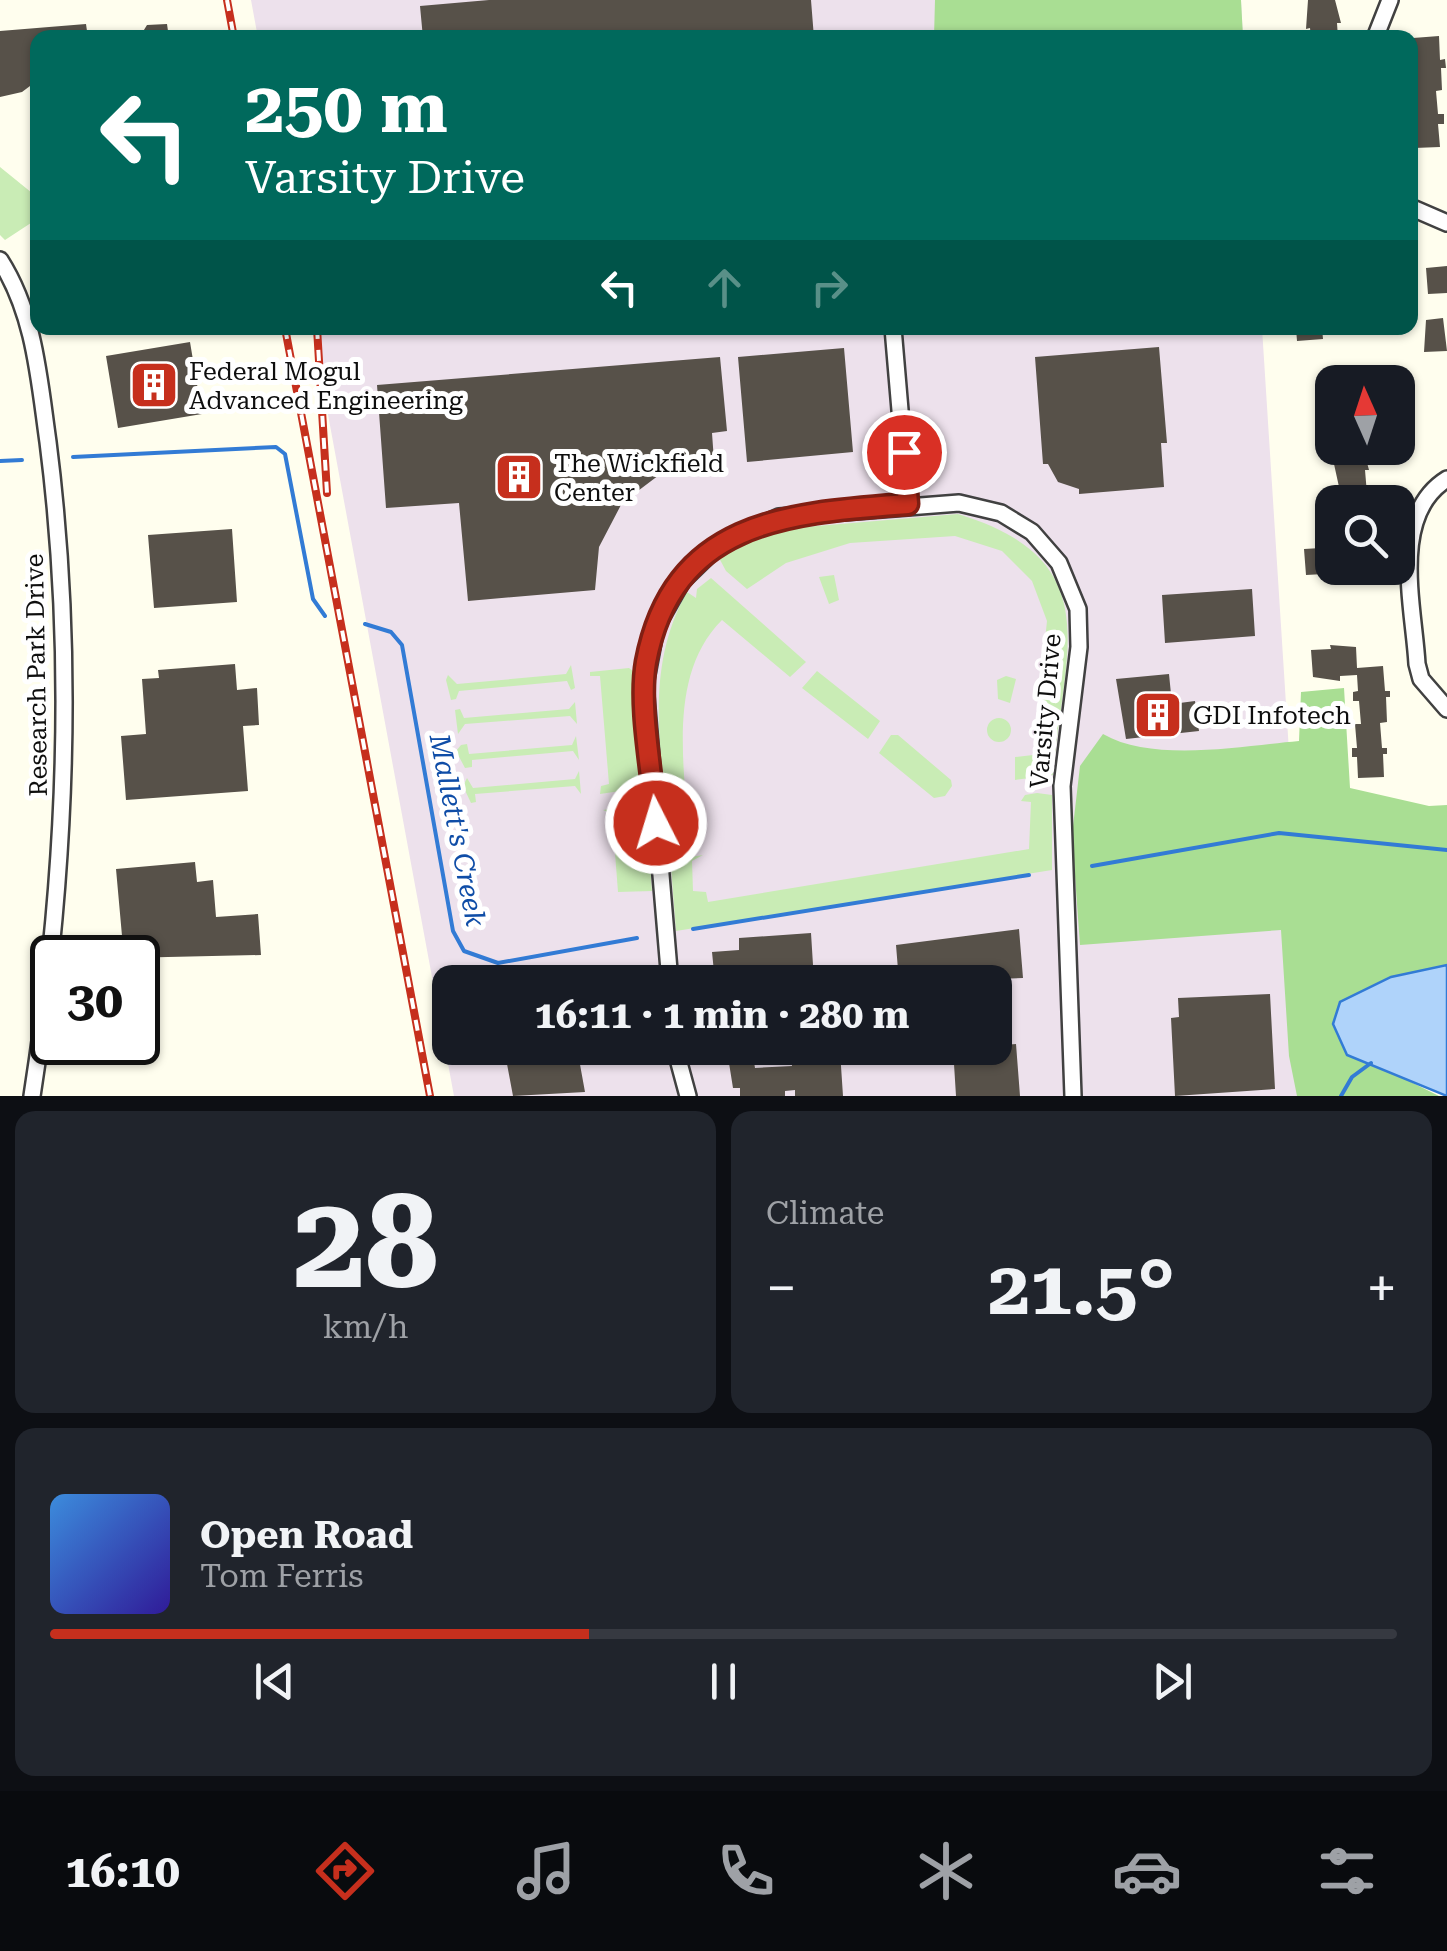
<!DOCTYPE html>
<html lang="en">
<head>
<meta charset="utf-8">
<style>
  body { margin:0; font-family:"Roboto Serif",serif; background:#20242c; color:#f1f3f6; height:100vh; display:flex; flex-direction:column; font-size:38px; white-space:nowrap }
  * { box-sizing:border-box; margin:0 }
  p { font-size:32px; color:#9ea1a6 }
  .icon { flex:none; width:55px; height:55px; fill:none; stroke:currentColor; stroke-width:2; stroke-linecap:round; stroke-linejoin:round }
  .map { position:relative; height:1096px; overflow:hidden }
  .drawer { display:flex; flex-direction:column; gap:15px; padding:15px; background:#0d0f14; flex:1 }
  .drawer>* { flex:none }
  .guide { position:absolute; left:30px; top:30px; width:1388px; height:305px; border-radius:20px; box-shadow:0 2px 8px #0004; background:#00695c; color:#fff; overflow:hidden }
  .needle { width:65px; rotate:357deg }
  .fabs { position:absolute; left:1315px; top:365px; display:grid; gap:20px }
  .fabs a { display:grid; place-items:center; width:100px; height:100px; border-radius:20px; background:#171b24; box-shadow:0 2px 8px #0004; font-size:50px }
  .speed { position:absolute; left:30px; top:935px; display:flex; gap:20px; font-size:50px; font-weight:700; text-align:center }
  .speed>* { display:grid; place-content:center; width:130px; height:130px; border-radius:50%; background:#171b24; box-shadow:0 2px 8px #0004; line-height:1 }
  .speed .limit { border:5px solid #111; border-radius:15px; background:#fff; color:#111 }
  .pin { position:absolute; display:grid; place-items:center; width:85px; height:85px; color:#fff; margin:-42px; border:5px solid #fff; border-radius:50%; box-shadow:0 2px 10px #0007 }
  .me { position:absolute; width:110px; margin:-55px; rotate:355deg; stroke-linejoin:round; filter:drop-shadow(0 0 8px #0008) }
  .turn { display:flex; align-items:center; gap:35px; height:210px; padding:0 50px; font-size:45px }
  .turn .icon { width:130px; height:130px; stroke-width:2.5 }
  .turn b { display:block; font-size:70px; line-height:85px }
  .lanes { display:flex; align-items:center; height:95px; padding:0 50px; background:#0003; justify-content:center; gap:50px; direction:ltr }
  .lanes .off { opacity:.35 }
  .big { font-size:75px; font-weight:700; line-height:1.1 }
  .drawer .tile { flex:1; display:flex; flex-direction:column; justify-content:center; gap:15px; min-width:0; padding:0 35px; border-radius:20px; background:#20242c }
  .drawer .dial { align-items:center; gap:0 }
  .dial b { font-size:130px; line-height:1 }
  .song { display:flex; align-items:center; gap:30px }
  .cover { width:120px; height:120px; border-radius:15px; background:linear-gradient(135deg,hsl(210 70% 55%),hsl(250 70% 35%)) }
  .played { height:10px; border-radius:5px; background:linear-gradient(90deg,#c62f1d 40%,#363941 40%) }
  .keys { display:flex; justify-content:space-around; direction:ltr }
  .heat { display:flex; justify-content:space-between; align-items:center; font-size:55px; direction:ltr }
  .drawer .tiles { flex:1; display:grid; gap:15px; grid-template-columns:1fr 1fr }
  .tile:last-child { grid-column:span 2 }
  .trip { position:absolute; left:432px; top:965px; width:580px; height:100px; border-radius:20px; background:#171b24; box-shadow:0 2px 8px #0004; font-weight:700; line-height:100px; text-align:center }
  .tabs { display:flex; height:160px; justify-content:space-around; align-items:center; background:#090b0e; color:#9ea1a6 }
  .tabs .icon { width:70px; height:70px }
  .tabs .current { color:#c62f1d }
  .tabs b { font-size:45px; color:#f1f3f6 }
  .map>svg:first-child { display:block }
</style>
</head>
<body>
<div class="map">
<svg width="1447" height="1096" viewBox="0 0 1447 1096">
  <rect width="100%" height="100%" fill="#fffeee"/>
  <path fill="#ede1ec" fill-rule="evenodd" d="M251 0H1241L1243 37 258 38Z
    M312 328H1262L1311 1096H454ZM450 982H995V1048H450Z"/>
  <path fill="#c9ecb5" d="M0 167 37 197V219L5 240 0 235Z
    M958 514C1110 560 1063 652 1053 775L1015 780V757L1033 755 1047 621 1032 581 1002 551 955 536 850 543 786 563 747 589 726 571 718 556 782 529Z
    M834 575 839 600 829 604 819 577Z
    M711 578 806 662 790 677 722 620C667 675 685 766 688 836H701L678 841 668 833C661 749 644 668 687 592L696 598 697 589Z
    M571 665 575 688 571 690 567 681 459 691 456 699 451 700 446 680 448 675 457 684 566 674Z
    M629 668 638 675 644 782 641 788 600 794 601 786 609 784 600 676H590V672Z
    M817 671 880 721 868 739 802 688Z
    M1006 676 1016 679 1010 703 998 699 997 680Z
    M575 702 577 724 570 716 465 724 458 734 455 710 460 709 464 718 569 709Z
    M987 730a12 12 0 1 1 24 0a12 12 0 1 1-24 0Z
    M891 735H898L951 780 952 786 945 796 934 798 879 753Z
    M576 736 579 760 573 751 472 760V767L465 768 456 751 461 745 467 744 469 754 572 745Z
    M579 771 581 794 575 786 475 794 476 802 471 803 463 786 467 778 473 788 575 779Z
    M1037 793 1052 795V870L676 931 671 867 678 859 703 855 692 861 693 891 706 892 708 902 1029 849 1031 802 1021 801 1025 795Z
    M639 805 646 811 652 891 618 892 612 814 603 810Z"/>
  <path fill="#a9de93" d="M935 0H1241L1243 37H934Z
    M1344 688 1350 788 1429 806 1447 805V965L1439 968 1409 1081 1439 1096H1297L1289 1056 1281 930 1080 945 1072 835 1080 766 1103 734C1153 763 1242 746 1299 741L1301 692Z"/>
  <path fill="#afd3fa" stroke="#327bd5" stroke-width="2.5" d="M1447 965V1096L1347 1055 1333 1024 1340 1002 1391 977Z"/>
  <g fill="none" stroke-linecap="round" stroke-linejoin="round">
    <path stroke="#327bd5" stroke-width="4" d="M73 457 276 447 285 454 313 599 325 616
      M0 461 22 460
      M365 624 391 632 402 645 453 931 464 951 498 963 637 938
      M1092 866 1279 833 1447 850
      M693 929 1029 875
      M1341 1096 1352 1077 1371 1063"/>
  </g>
  <path fill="#575149" d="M489 0H811L814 38H423L420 6Z
    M1308 0H1335L1341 23H1337L1338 38H1311L1310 28 1306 29Z
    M86 24 88 38H38V80L22 92 0 97V31Z
    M167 24 169 38H139L147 25Z
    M1439 36 1440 60 1445 59 1446 68H1441L1442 90 1436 91 1438 114H1444V124H1438L1440 147 1414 148 1410 125V92H1416L1414 67 1410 68 1413 38Z
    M1447 266V293L1428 294 1426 268Z
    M1443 318 1447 351 1424 352 1426 320Z
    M1296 328H1322L1323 339 1297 341Z
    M190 342 202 414 118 428 106 356Z
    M1159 347 1167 443H1161L1164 487 1079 494V489L1058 482 1048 464H1043L1035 357Z
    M844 348 853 452 747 462 738 357Z
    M720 357 727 431 712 433 714 461 663 472 622 503 599 547 595 590 468 601 459 503 386 508 377 385Z
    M1338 448H1363L1369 470H1365L1367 494H1372L1373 502H1347L1346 496H1341L1334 464H1339Z
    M232 529 237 602 154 608 148 535Z
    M1321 543H1331L1332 568H1352V571L1324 578V574L1306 575 1304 549 1321 548Z
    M1252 589 1255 636 1165 643 1162 595Z
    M1330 645 1356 647 1357 668 1383 666 1385 691H1390V697H1386L1387 722 1380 723 1382 748H1387V754H1383L1384 777 1358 778 1357 757H1352V748H1357L1355 724H1361L1359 701H1353V692L1358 691 1357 675 1340 676V681L1313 677 1311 650 1331 649Z
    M235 664 237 690 257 688 259 725 243 726 248 791 126 800 121 736 146 734 142 679 159 678 158 670Z
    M1169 674 1172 704 1195 701 1199 731 1126 739 1116 679Z
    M195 862 197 882 213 880 216 917 258 914 261 955 124 958 116 869Z
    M1019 929 1023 978 899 982 896 945Z
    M811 933 814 981 715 982 712 952 739 950V938Z
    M563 972 565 982H517V981Z
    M1270 994 1275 1089 1175 1096 1171 1018 1179 1017 1178 998Z
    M1016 1044 1020 1096H956L954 1064H946L945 1050Z
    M504 1048H577L585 1092 513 1096Z
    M840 1051 843 1096H795V1090L785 1091V1096H740V1088H733L729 1063 754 1062 755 1068 792 1066 791 1054Z"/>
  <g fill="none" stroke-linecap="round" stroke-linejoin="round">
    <g stroke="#414141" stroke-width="20">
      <path id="minor" d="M1375 38 1390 0
        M1410 207 1447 223
        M0 260C35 315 39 379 48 442 76 661 66 878 32 1096
        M893 328 908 504
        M1447 479C1389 515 1414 608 1417 664L1421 679 1447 709
        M670 982 645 685 656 627 682 581 722 542 779 517 959 503 1001 513 1032 532 1059 563 1078 609 1079 647 1062 786 1073 1096
        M675 1048 688 1096"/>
    </g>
    <use href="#minor" stroke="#fff" stroke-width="15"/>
    <g stroke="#c62f1d" stroke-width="8">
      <path id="rail" d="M227 0 234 38
        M285 328 430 1096
        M317 328 327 493"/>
    </g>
    <use href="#rail" stroke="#fff" stroke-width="4" stroke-dasharray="11" stroke-linecap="butt"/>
  </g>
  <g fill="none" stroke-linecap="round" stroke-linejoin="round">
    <g stroke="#811f13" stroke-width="25">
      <path id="route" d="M656 823C653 776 638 708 646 662 673 519 790 513 908 504L904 452"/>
    </g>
    <use href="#route" stroke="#c62f1d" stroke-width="18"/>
  </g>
  <defs>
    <g id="building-square" transform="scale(2.5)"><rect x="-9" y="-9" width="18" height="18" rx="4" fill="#c62f1d" stroke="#fff"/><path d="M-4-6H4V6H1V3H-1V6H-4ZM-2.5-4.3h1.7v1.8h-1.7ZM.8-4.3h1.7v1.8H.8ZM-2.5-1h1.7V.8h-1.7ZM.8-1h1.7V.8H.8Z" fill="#fff"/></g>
  </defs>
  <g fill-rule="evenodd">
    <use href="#building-square" x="154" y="385"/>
    <use href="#building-square" x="519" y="477"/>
    <use href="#building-square" x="1158" y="715"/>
  </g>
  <g text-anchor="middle" stroke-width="10" stroke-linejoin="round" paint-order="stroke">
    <g font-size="25" fill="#0e0e0e" stroke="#fff" text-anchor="start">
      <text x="189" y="380">Federal Mogul<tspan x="189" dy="29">Advanced Engineering</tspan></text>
      <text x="554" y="472">The Wickfield<tspan x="554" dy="29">Center</tspan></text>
      <text x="1193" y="724">GDI Infotech</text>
    </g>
    <g font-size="25" fill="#0e0e0e" stroke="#fff">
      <text transform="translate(36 675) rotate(-91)" y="9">Research Park Drive</text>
      <text transform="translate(1045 711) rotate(-85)" y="9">Varsity Drive</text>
    </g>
    <g font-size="28" font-style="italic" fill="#0f4da7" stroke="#fff">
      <text transform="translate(458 830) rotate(79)" y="10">Mallett's Creek</text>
    </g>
  </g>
</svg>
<div class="fabs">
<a><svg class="needle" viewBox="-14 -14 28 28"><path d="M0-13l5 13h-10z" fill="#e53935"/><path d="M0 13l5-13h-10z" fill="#9ea1a6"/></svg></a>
<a><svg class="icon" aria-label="search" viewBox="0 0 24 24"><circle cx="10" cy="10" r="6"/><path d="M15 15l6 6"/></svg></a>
</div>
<div class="speed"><div class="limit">30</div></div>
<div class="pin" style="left:904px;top:452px;background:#d93025"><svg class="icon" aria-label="arrive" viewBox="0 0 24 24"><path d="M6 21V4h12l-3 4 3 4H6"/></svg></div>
<svg class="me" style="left:656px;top:823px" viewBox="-20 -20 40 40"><circle r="17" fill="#c62f1d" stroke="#fff" stroke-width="3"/><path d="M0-11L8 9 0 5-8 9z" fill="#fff"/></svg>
<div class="trip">16:11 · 1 min · 280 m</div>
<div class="guide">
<div class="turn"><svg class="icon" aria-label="left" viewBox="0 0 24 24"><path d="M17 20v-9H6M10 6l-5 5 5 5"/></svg><div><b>250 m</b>Varsity Drive</div></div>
<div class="lanes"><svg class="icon" aria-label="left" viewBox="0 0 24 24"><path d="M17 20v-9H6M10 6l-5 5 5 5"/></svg><svg class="icon off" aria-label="ahead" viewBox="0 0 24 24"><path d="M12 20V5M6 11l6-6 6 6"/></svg><svg class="icon off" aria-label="right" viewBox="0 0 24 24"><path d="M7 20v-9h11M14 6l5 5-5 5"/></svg></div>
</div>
</div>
<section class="drawer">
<div class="tiles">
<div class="tile dial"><b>28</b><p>km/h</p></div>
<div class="tile"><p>Climate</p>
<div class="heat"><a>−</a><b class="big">21.5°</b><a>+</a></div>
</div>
<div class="tile">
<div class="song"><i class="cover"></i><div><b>Open Road</b><p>Tom Ferris</p></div></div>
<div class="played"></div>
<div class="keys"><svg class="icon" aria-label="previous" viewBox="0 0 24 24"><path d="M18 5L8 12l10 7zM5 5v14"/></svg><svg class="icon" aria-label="pause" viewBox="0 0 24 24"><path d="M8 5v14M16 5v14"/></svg><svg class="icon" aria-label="next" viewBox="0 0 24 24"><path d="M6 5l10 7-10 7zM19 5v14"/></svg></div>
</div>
</div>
</section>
<nav class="tabs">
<b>16:10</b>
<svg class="icon current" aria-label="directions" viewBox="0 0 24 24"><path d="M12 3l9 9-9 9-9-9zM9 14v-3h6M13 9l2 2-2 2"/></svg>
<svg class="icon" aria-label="music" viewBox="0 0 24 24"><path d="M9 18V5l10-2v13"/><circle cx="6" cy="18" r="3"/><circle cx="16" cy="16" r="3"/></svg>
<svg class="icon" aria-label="phone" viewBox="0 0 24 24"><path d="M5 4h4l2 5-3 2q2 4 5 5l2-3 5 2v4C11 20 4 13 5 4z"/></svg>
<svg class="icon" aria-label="climate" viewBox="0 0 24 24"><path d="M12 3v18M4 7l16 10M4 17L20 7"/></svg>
<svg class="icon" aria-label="car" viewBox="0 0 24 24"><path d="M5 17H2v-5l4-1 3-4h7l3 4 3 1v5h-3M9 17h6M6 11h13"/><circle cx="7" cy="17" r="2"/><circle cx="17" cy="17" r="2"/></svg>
<svg class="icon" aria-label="filters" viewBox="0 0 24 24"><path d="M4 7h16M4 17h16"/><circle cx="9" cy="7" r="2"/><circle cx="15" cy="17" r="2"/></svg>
</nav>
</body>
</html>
